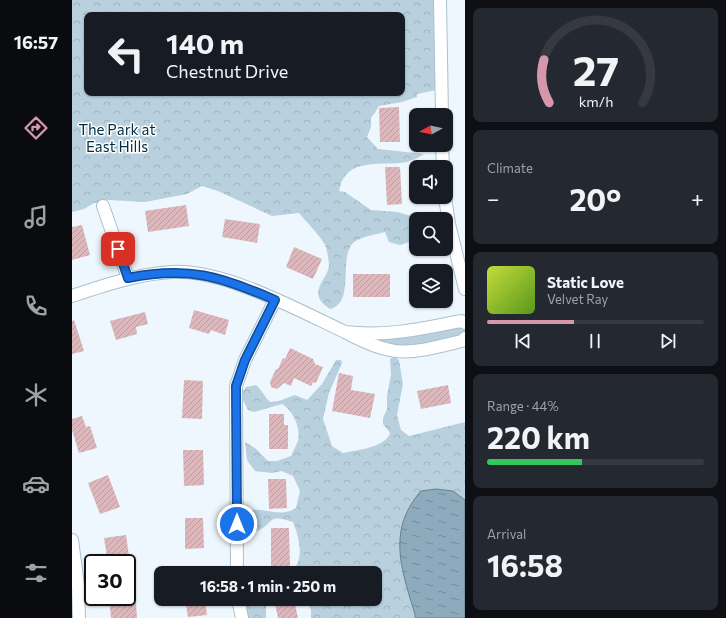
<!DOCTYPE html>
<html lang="en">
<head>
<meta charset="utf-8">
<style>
  body { margin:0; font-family:Commissioner,sans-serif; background:#242831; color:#f1f3f6; height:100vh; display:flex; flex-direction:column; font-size:15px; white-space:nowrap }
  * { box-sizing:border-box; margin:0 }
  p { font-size:13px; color:#9ea1a6 }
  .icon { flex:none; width:22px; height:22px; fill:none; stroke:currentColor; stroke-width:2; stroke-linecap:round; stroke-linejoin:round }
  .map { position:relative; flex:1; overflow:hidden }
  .side { display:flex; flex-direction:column; gap:8px; padding:8px; background:#0d0f14; width:261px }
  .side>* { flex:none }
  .guide { position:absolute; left:12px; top:12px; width:321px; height:84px; border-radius:8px; box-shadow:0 1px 3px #0004; background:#171b24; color:#f1f3f6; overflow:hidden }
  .needle { width:26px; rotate:262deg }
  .buttons { position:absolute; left:337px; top:108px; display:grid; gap:8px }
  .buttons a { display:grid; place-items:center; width:44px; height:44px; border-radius:8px; background:#171b24; box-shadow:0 1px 3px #0004; font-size:20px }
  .speed { position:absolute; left:12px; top:554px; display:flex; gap:8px; font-size:20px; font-weight:700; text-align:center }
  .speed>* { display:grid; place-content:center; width:52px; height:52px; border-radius:50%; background:#171b24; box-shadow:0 1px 3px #0004; line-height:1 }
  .speed .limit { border:2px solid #111; border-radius:6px; background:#fff; color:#111 }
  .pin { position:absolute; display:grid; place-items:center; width:34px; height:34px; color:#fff; margin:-17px; border-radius:8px; box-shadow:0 2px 6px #0006 }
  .me { position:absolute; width:44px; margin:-22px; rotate:0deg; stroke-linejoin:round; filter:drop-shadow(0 0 3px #0008) }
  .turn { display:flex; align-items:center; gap:14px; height:84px; padding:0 16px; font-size:18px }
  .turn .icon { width:52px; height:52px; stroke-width:2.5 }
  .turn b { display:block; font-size:28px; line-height:34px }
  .big { font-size:30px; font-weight:700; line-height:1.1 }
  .side .tile { flex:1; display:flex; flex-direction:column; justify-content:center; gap:6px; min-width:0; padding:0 14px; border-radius:8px; background:#242831 }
  .side .dial { align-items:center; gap:0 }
  .dial svg { height:104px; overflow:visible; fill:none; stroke:#363941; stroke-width:7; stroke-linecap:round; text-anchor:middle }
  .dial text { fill:#f1f3f6; stroke:none }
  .song { display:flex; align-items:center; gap:12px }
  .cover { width:48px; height:48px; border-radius:6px; background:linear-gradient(135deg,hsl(70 70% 55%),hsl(90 70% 35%)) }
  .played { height:4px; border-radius:2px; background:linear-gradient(90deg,#d797aa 40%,#363941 40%) }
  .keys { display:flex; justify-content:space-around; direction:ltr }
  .heat { display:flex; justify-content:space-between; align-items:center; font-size:22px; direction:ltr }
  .charge { height:6px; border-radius:3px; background:linear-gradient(90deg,#34c759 44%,#363941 0) }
  .trip { position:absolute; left:82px; top:566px; width:228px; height:40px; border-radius:8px; background:#171b24; box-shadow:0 1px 3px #0004; font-weight:700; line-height:40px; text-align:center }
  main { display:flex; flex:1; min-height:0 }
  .tab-bar { display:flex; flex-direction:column; width:72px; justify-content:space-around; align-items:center; background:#090b0e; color:#9ea1a6 }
  .tab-bar .icon { width:28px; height:28px }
  .tab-bar .current { color:#d797aa }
  .tab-bar b { font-size:18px; color:#f1f3f6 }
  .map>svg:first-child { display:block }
</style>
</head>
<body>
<main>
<nav class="tab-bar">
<b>16:57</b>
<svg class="icon current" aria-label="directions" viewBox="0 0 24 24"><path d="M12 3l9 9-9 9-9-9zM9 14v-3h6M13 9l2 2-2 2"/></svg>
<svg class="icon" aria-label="music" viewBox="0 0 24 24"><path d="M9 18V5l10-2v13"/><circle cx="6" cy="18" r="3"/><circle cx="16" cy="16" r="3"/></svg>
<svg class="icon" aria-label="phone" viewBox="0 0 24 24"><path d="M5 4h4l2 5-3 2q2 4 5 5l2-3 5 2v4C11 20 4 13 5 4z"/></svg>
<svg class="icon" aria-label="climate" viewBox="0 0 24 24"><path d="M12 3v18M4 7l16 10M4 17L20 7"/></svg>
<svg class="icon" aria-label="car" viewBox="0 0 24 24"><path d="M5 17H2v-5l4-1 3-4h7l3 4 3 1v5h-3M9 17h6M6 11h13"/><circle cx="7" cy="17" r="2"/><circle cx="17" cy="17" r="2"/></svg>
<svg class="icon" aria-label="filters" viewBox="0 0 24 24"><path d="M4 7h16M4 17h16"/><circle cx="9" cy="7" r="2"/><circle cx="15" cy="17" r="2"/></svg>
</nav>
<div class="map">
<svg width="393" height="618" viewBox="0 0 393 618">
  <defs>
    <pattern id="forest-crowns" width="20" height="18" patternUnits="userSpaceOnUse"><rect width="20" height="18" fill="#b9d1df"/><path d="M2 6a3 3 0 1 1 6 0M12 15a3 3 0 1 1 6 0" fill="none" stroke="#9eb3bf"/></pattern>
    <pattern id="water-ripples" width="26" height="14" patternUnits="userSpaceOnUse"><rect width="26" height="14" fill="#8dabbc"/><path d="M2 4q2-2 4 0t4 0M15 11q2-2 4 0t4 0" fill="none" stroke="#728b99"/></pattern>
    <pattern id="building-hatch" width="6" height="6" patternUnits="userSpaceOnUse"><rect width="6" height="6" fill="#dcb8bc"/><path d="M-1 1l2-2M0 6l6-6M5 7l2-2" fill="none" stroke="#bc9ea1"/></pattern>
  </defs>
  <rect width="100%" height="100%" fill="#eef7fd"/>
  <path fill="#b9d1df" d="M393 323V338L324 352 291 334Z"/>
  <path fill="url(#forest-crowns)" fill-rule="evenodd" d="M0 0H368L369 89 345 94V97L330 102 307 106 299 118V127L295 137 306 149 352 154C347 157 342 160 335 162 316 166 283 158 271 179 269 182 268 187 267 191L273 192 299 210 325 212 351 219H344V240L328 245 317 242 313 232C303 235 288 236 280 244 267 260 283 303 258 309 233 293 255 281 257 266 257 261 255 249 253 245 247 234 235 223 227 213L200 216 146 191 130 186 115 194 73 202 37 200 22 203 12 209 0 212ZM15 15H330V93H15Z
    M323 357 327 360 331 384 325 415 329 430 337 436 393 422V618H239V610L234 599H303V573H195L191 568 201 571 218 572C220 570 224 567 225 564 231 553 226 534 221 522 193 513 204 523 185 531L179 526 178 516 180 510C196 508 208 518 224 508L228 491 221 476 209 471 200 473 183 471 175 460 173 442 183 448 196 461H205L219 456C221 451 224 446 226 441 229 428 221 410 210 404L182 412 176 410 171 400V391L174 387 184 385C190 390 192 396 198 402L207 401 223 395 235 400 250 384 264 360H269L270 363 257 393 251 419 260 446 271 453C284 450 313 448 318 433L311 424V418L315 409V395L319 375 318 359Z
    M172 599H194V618H174Z"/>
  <path fill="url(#water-ripples)" stroke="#69818e" d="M364 489 381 491 393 500V618H344C331 573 313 532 349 491Z"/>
  <path fill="url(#building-hatch)" d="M327 107 328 142H308L307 108Z
    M313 167H328L330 204 315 205Z
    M114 205 117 226 76 232 73 211Z
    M153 219 188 224 185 243 150 237Z
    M10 225 18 255 0 260V227Z
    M222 247 250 259 241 279 214 267Z
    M281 274H318V297H281Z
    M122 310 157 320 153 335 139 330 137 334 117 328Z
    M73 312 76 324 64 327 65 334 44 340 38 321Z
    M2 320 12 351 0 354V321Z
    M218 348 241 359 243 364 251 367 244 383 241 382 239 386 222 378 219 386 212 383 205 389 199 387 198 382 204 369H206L211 358 213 359Z
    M267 373 281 376 279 390 303 394 298 418 260 411Z
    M112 380 131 381 130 419 110 418Z
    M376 385 379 403 349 409 345 391Z
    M197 414H212V425H216V449H197Z
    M10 416 14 427 18 426 25 448 7 453 0 430V419Z
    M111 450H131L132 485 112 486Z
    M36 475 48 507 28 514 16 483Z
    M196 479H214L215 508 197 509Z
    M113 518H131L132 548 113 549Z
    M199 528H217L218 566H199Z
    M54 535 58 563H36L32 538Z
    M55 576H62L65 618H39L37 597H55Z
    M113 599H133L135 615 116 617Z
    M202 599H222L226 618H206Z"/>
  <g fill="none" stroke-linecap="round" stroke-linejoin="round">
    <g stroke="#aac1ce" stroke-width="14">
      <path id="minor" d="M368 0 370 115
        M370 145 371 167
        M373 197 377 224 393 289
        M31 206 56 278
        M0 296C33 285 65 274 100 272 152 269 226 310 273 332
        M393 323 389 321C350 329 313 337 273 332 324 359 336 354 390 341L393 338
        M0 540 6 585 7 618
        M165 573 164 386 173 360 203 300
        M166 599 170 618"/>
    </g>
    <use href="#minor" stroke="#fff" stroke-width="12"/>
  </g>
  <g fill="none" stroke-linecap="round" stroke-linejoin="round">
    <g stroke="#114b97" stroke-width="10">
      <path id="route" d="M46 249 56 278C116 266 148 276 203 300L173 360 164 386 165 524"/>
    </g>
    <use href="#route" stroke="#1a73e8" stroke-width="7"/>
  </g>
  <g text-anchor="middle" stroke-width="3" stroke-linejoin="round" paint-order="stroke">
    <g font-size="15" fill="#012d41" stroke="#fff">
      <text x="45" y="135">The Park at<tspan x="45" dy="17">East Hills</tspan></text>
    </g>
  </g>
</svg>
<div class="buttons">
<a><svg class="needle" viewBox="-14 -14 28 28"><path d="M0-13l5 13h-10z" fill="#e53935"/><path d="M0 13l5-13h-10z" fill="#9ea1a6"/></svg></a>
<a><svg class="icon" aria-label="sound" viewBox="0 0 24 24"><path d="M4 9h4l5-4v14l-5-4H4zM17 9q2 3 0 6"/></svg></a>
<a><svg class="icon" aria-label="search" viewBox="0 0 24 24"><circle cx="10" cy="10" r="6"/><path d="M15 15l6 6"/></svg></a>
<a><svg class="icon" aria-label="layers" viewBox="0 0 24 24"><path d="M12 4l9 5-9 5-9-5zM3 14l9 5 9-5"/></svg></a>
</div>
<div class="speed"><div class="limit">30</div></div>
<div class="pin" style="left:46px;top:249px;background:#d93025"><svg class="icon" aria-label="arrive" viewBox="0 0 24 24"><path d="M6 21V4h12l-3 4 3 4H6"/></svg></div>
<svg class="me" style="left:165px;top:524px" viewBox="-20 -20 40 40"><circle r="17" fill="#1a73e8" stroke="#fff" stroke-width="3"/><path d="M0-11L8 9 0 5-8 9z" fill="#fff"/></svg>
<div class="trip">16:58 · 1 min · 250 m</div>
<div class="guide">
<div class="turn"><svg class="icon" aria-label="left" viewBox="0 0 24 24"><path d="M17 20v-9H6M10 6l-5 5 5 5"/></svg><div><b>140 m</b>Chestnut Drive</div></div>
</div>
</div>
<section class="side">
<div class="tile dial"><svg viewBox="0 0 100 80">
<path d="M14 69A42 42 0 1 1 86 69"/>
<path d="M14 69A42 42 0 0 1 10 36" stroke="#d797aa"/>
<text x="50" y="56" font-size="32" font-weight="700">27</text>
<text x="50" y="72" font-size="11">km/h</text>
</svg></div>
<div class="tile"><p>Climate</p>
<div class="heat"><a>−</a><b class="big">20°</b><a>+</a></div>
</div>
<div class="tile">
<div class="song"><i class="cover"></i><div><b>Static Love</b><p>Velvet Ray</p></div></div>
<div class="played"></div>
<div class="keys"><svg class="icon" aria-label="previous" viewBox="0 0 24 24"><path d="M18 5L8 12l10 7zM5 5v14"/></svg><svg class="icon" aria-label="pause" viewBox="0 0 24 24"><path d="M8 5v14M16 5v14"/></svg><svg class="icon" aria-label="next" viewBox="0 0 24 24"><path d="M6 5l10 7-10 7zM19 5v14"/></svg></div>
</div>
<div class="tile"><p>Range · 44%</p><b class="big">220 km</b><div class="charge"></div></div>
<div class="tile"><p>Arrival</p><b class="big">16:58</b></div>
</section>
</main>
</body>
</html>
